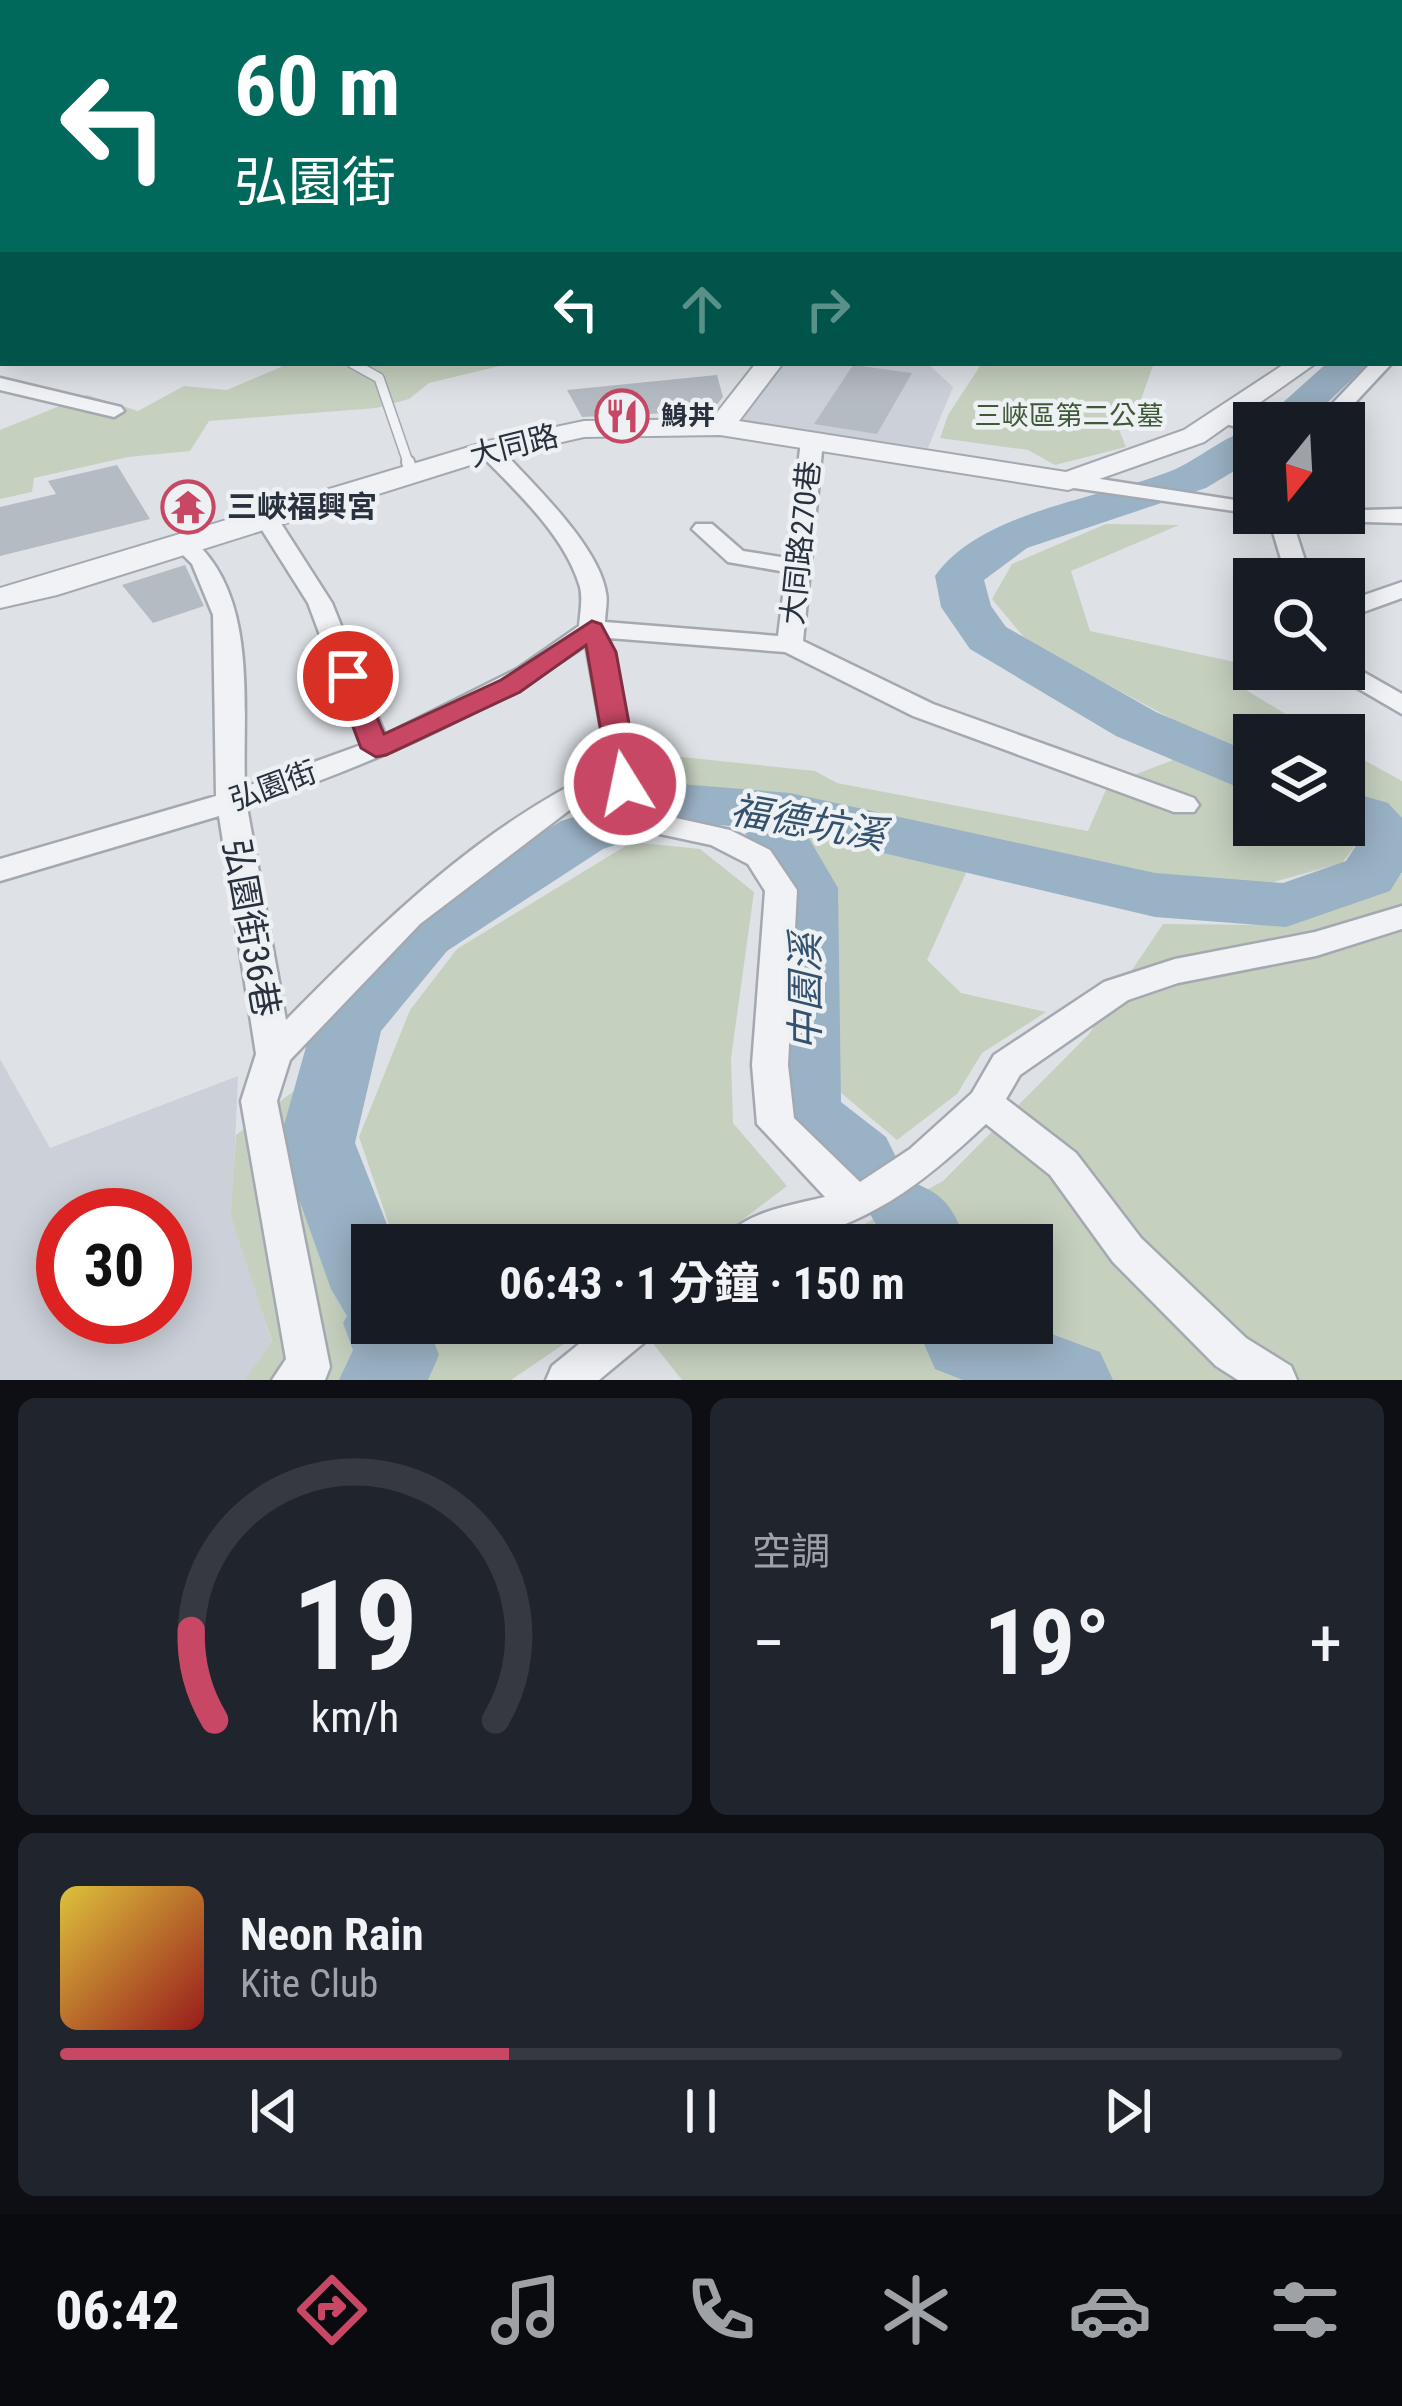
<!DOCTYPE html>
<html lang="zh-TW">
<head>
<meta charset="utf-8">
<style>
  body { margin:0; font-family:"Roboto Condensed","Noto Sans TC",sans-serif; background:#20242c; color:#f1f3f6; height:100vh; display:flex; flex-direction:column; font-size:45px; white-space:nowrap }
  * { box-sizing:border-box; margin:0 }
  p { font-size:39px; color:#9ea1a6 }
  .icon { flex:none; width:66px; height:66px; fill:none; stroke:currentColor; stroke-width:2; stroke-linecap:round; stroke-linejoin:round }
  .map { position:relative; height:1380px; overflow:hidden }
  .panel { display:flex; flex-direction:column; gap:18px; padding:18px; background:#0d0f14; flex:1 }
  .panel>* { flex:none }
  .guide { position:absolute; left:0px; top:0px; width:1404px; height:366px; box-shadow:0 6px 30px #0003; background:#00695c; color:#fff; overflow:hidden }
  .needle { width:78px; rotate:198deg }
  .fabs { position:absolute; left:1233px; top:402px; display:grid; gap:24px }
  .fabs a { display:grid; place-items:center; width:132px; height:132px; border-radius:0px; background:#171b24; box-shadow:0 6px 30px #0003; font-size:60px }
  .speed { position:absolute; left:36px; top:1188px; display:flex; gap:24px; font-size:60px; font-weight:700; text-align:center }
  .speed>* { display:grid; place-content:center; width:156px; height:156px; border-radius:50%; background:#171b24; box-shadow:0 6px 30px #0003; line-height:1 }
  .speed .limit { border:18px solid #d22; background:#fff; color:#111 }
  .pin { position:absolute; display:grid; place-items:center; width:102px; height:102px; color:#fff; margin:-51px; border:6px solid #fff; border-radius:50%; box-shadow:0 3px 12px #0007 }
  .me { position:absolute; width:132px; margin:-66px; rotate:350deg; stroke-linejoin:round; filter:drop-shadow(0 0 9px #0008) }
  .turn { display:flex; align-items:center; gap:42px; height:252px; padding:0 36px; font-size:54px }
  .turn .icon { width:156px; height:156px; stroke-width:2.5 }
  .turn b { display:block; font-size:84px; line-height:102px }
  .lanes { display:flex; align-items:center; height:114px; padding:0 36px; background:#0003; justify-content:center; gap:60px; direction:ltr }
  .lanes .off { opacity:.35 }
  .big { font-size:90px; font-weight:700; line-height:1.1 }
  .panel .card { flex:1; display:flex; flex-direction:column; justify-content:center; gap:18px; min-width:0; padding:0 42px; border-radius:18px; background:#20242c }
  .panel .dial { align-items:center; gap:0 }
  .dial svg { height:312px; overflow:visible; fill:none; stroke:#363941; stroke-width:7; stroke-linecap:round; text-anchor:middle }
  .dial text { fill:#f1f3f6; stroke:none }
  .song { display:flex; align-items:center; gap:36px }
  .cover { width:144px; height:144px; border-radius:18px; background:linear-gradient(135deg,hsl(50 70% 55%),hsl(0 70% 35%)) }
  .played { height:12px; border-radius:6px; background:linear-gradient(90deg,#c74764 35%,#363941 35%) }
  .keys { display:flex; justify-content:space-around; direction:ltr }
  .heat { display:flex; justify-content:space-between; align-items:center; font-size:66px; direction:ltr }
  .panel .tiles { flex:1; display:grid; gap:18px; grid-template-columns:1fr 1fr }
  .card:last-child { grid-column:span 2 }
  .trip { position:absolute; left:351px; top:1224px; width:702px; height:120px; border-radius:0px; background:#171b24; box-shadow:0 6px 30px #0003; font-weight:700; line-height:120px; text-align:center }
  .dock { display:flex; height:192px; justify-content:space-around; align-items:center; background:#090b0e; color:#9ea1a6 }
  .dock .icon { width:84px; height:84px }
  .dock .active { color:#c74764 }
  .dock b { font-size:54px; color:#f1f3f6 }
  .map>svg:first-child { display:block }
</style>
</head>
<body>
<div class="map">
<svg width="1402" height="1380" viewBox="0 0 1402 1380">
  <rect width="100%" height="100%" fill="#dee2e7"/>
  <path fill="#ccd1d9" fill-rule="evenodd" d="M782 363H927L953 387 928 448 734 420Z
    M0 1059 50 1148 238 1076 232 1216 272 1343 246 1380H0ZM63 1215H165V1317H63Z"/>
  <path fill="#c5d0bf" d="M290 363H512L429 383 409 399 376 408 209 421 190 451 128 457 34 478 32 492 0 499V430L87 395 138 411 184 386 227 390Z
    M982 363H1154L1135 416 1116 422 1126 447 1055 465 1028 450 940 438 948 415Z
    M1106 524 1179 525 1071 571 1090 631 1268 669 1246 690 1320 735H1254V755L1181 724 1027 641 992 599 1012 564Z
    M1344 749 1402 781V829L1377 808 1344 794Z
    M635 752 815 771 837 783 1088 831 1108 785 1186 755 1254 789V825L1344 823 1359 841 1342 863 1270 883 1153 877 794 800 670 789 640 772Z
    M799 833 969 866 927 960 961 993 1046 1012 982 1053 957 1094 897 1140 840 1092 823 883Z
    M632 842 700 849 754 892 731 1058 733 1123 787 1186 709 1245H396L359 1137 410 1010 457 949Z
    M1402 873V1380H682L651 1341 684 1323H1032V1245H826L943 1181 1089 1034 1163 924 1281 925 1391 888Z
    M311 1078 294 1151 363 1350 344 1380H245L272 1342 231 1216 236 1135Z
    M423 1323H595L511 1380H413L432 1349Z"/>
  <g fill="none" stroke-linecap="round" stroke-linejoin="round">
    <path stroke="#9ab2c5" stroke-width="4.5" d="M877 0 892 3"/>
    <path fill="#9ab2c5" fill-rule="evenodd" d="M1402 317V340H1401V317Z
      M1327 363H1369L1306 423H1260Z
      M1254 428V459L1206 488 1027 548 984 580 991 606 1006 627 1156 712 1254 754V794L1116 736 970 649 941 607 935 576C980 511 1100 499 1171 471 1200 459 1223 436 1254 428Z
      M680 784 790 793 1155 873 1283 883 1346 861 1357 844 1346 831 1330 825H1344V790L1388 803 1402 818V872L1390 891 1286 927 1155 917 807 835 838 888 841 1102 886 1137 897 1159 886 1181C878 1184 866 1190 857 1190 823 1187 781 1143 767 1115L774 888 742 827 683 822 603 849 447 951 381 1031 355 1143 395 1245H372V1323H427L439 1355 428 1380H339L353 1350 343 1323 347 1316 331 1289 279 1143 313 1022 323 1003 401 919 561 821Z
      M909 1181C948 1195 952 1208 968 1245H888L870 1214 881 1190Z
      M915 1323H1022L1100 1352 1113 1380H963L935 1369Z"/>
  </g>
  <path fill="#b5bbc3" d="M853 365 912 373 877 434 814 424Z
    M717 375 723 397 712 411 582 417 567 390Z
    M117 465 150 519 0 556V507L56 494 48 481Z
    M185 565 204 606 153 623 122 585Z"/>
  <g fill="none" stroke-linecap="round" stroke-linejoin="round">
    <g stroke="#a4a9b1" stroke-width="8">
      <path id="service-far2" d="M587 0 610 3
        M1193 0 1208 3
        M337 3 344 0"/>
    </g>
    <g stroke="#a4a9b1" stroke-width="12">
      <path id="service-far1" d="M352 363 379 378 409 465"/>
    </g>
    <g stroke="#a4a9b1" stroke-width="16">
      <path id="service" d="M408 462 412 474"/>
    </g>
    <g stroke="#a4a9b1" stroke-width="5">
      <path id="minor" d="M1402 345V358H1401V346Z
        M1371 363H1392L1336 423H1314Z
        M0 378 121 407 124 411 114 417 0 390Z
        M1226 412 1261 422 1262 423H1254V432L1219 422V414Z
        M812 435 823 441 803 641 933 704 1194 798 1199 805 1194 812H1174L913 716 785 652 609 638 639 781 676 818 730 830 770 850 797 890 788 1065 794 1118 860 1182 910 1149 972 1093 994 1055 1104 982 1175 959 1315 932 1402 906V929L1316 956 1178 983 1128 1000 1020 1075 1006 1099 1076 1153 1141 1238 1246 1338 1291 1366 1297 1380H1238L1216 1366 1113 1262 1050 1175 986 1124C919 1187 869 1225 778 1245 761 1249 738 1245 721 1245 736 1213 793 1205 825 1197L757 1124 752 1065 765 891 748 864 711 845 655 833 612 787 580 802 420 924 290 1060 277 1101 330 1367 325 1380H272L286 1359 241 1101 256 1054 219 816 0 881V859L216 796 213 615 192 564 173 545 177 540H193C259 598 242 707 245 787L361 745 308 603 255 519 259 514H275L332 603 385 735 517 669 579 626C580 614 583 599 580 587 565 536 517 492 481 455V445H497C529 480 599 545 606 593 608 602 605 613 605 622L778 636 786 572 728 562 692 529 696 524H712L743 551 787 558 801 441ZM586 645 608 767C483 823 381 924 286 1020L247 807C367 765 481 718 586 645Z
        M1068 474 1254 503V513L1402 509V523L1292 520 1311 579H1287L1269 519 1262 515 1060 486 1057 481Z
        M1402 582V598L1344 619V602Z
        M1344 661 1402 694V714L1335 675 1331 669H1344Z
        M605 1323H658L652 1336 599 1380H546L552 1366Z"/>
    </g>
    <g stroke="#a4a9b1" stroke-width="4">
      <path id="tertiary" d="M1402 37V50H1401V37Z
        M1401 296H1402V310H1401Z
        M3 334V350L0 351V335Z
        M756 363H783L739 421 1066 472 1184 430 1286 363H1316L1204 442 1068 490 720 435 584 437 496 457 57 595 0 608V588L489 441 584 421 712 419Z"/>
    </g>
    <g stroke="#9ea7b2" stroke-width="50">
      <path id="primary" d="M21 3 33 0"/>
    </g>
    <path stroke="#bcc0c5" stroke-width="3" stroke-dasharray="4.5 4.5" stroke-linecap="butt" d="M545 3 552 0"/>
    <use href="#service-far2" stroke="#f0f2f5" stroke-width="6"/>
    <use href="#service-far1" stroke="#f0f2f5" stroke-width="9"/>
    <use href="#service" stroke="#f0f2f5" stroke-width="12"/>
    <use href="#minor" fill="#f0f2f5" fill-rule="evenodd"/>
    <use href="#tertiary" fill="#f0f2f5" fill-rule="evenodd"/>
    <use href="#primary" stroke="#fff" stroke-width="45"/>
  </g>
  <path fill="#c74764" stroke="#812e41" stroke-width="3" d="M592 621 601 624 616 652 640 784 635 791H614L610 784 586 645 520 692 386 755 376 757 361 748 334 676 338 670H357L384 734 501 680Z"/>
  <defs>
    <g id="restaurant-ring" transform="scale(2.7)"><circle r="9.5" fill="#edf1f4" stroke="#c74764" stroke-width="1.5"/><path d="M-5-6h1v4h1v-4h1v4h1v-4h1v5L-1.5 .5V6h-2V.5L-5-1ZM5-6V6H3V1.5H1.5Q1.5-4 5-6Z" fill="#c74764"/></g>
    <g id="temple-ring" transform="scale(2.7)"><circle r="9.5" fill="#edf1f4" stroke="#c74764" stroke-width="1.5"/><path d="M0-6L5-2H3V0L6.5 2.5H4V6H1.5V3h-3V6H-4V2.5H-6.5L-3 0V-2H-5Z" fill="#c74764"/></g>
  </defs>
  <g fill-rule="evenodd">
    <use href="#restaurant-ring" x="622" y="416"/>
    <use href="#temple-ring" x="188" y="507"/>
  </g>
  <g text-anchor="middle" stroke-width="9" stroke-linejoin="round" paint-order="stroke">
    <g font-size="27" font-weight="bold" fill="#28313d" stroke="#edf1f4" text-anchor="start">
      <text x="661" y="425">鯓丼</text>
    </g>
    <g font-size="27" fill="#3f5836" stroke="#edf1f4">
      <text x="1069" y="425">三峽區第二公墓</text>
    </g>
    <g font-size="30" fill="#28313d" stroke="#edf1f4">
      <text transform="translate(514 446) rotate(-14)" y="10">大同路</text>
      <text transform="translate(801 543) rotate(-84)" y="10">大同路270巷</text>
      <text transform="translate(273 786) rotate(-20)" y="10">弘園街</text>
    </g>
    <g font-size="30" font-weight="bold" fill="#28313d" stroke="#edf1f4" text-anchor="start">
      <text x="227" y="517">三峽福興宮</text>
    </g>
    <g font-size="36" fill="#28313d" stroke="#edf1f4">
      <text transform="translate(252 928) rotate(80)" y="13">弘園街36巷</text>
    </g>
    <g font-size="39" font-style="italic" fill="#34526e" stroke="#edf1f4">
      <text transform="translate(808 822) rotate(10)" y="14">福德坑溪</text>
      <text transform="translate(805 992) rotate(-90)" y="14">中園溪</text>
    </g>
  </g>
</svg>
<div class="fabs">
<a><svg class="needle" viewBox="-14 -14 28 28"><path d="M0-13l5 13h-10z" fill="#e53935"/><path d="M0 13l5-13h-10z" fill="#9ea1a6"/></svg></a>
<a><svg class="icon" aria-label="search" viewBox="0 0 24 24"><circle cx="10" cy="10" r="6"/><path d="M15 15l6 6"/></svg></a>
<a><svg class="icon" aria-label="layers" viewBox="0 0 24 24"><path d="M12 4l9 5-9 5-9-5zM3 14l9 5 9-5"/></svg></a>
</div>
<div class="speed"><div class="limit">30</div></div>
<div class="pin" style="left:348px;top:676px;background:#d93025"><svg class="icon" aria-label="arrive" viewBox="0 0 24 24"><path d="M6 21V4h12l-3 4 3 4H6"/></svg></div>
<svg class="me" style="left:625px;top:784px" viewBox="-20 -20 40 40"><circle r="17" fill="#c74764" stroke="#fff" stroke-width="3"/><path d="M0-11L8 9 0 5-8 9z" fill="#fff"/></svg>
<div class="trip">06:43 · 1 分鐘 · 150 m</div>
<div class="guide">
<div class="turn"><svg class="icon" aria-label="left" viewBox="0 0 24 24"><path d="M17 20v-9H6M10 6l-5 5 5 5"/></svg><div><b>60 m</b>弘園街</div></div>
<div class="lanes"><svg class="icon" aria-label="left" viewBox="0 0 24 24"><path d="M17 20v-9H6M10 6l-5 5 5 5"/></svg><svg class="icon off" aria-label="ahead" viewBox="0 0 24 24"><path d="M12 20V5M6 11l6-6 6 6"/></svg><svg class="icon off" aria-label="right" viewBox="0 0 24 24"><path d="M7 20v-9h11M14 6l5 5-5 5"/></svg></div>
</div>
</div>
<section class="panel">
<div class="tiles">
<div class="card dial"><svg viewBox="0 0 100 80">
<path d="M14 69A42 42 0 1 1 86 69"/>
<path d="M14 69A42 42 0 0 1 8 46" stroke="#c74764"/>
<text x="50" y="56" font-size="32" font-weight="700">19</text>
<text x="50" y="72" font-size="11">km/h</text>
</svg></div>
<div class="card"><p>空調</p>
<div class="heat"><a>−</a><b class="big">19°</b><a>+</a></div>
</div>
<div class="card">
<div class="song"><i class="cover"></i><div><b>Neon Rain</b><p>Kite Club</p></div></div>
<div class="played"></div>
<div class="keys"><svg class="icon" aria-label="previous" viewBox="0 0 24 24"><path d="M18 5L8 12l10 7zM5 5v14"/></svg><svg class="icon" aria-label="pause" viewBox="0 0 24 24"><path d="M8 5v14M16 5v14"/></svg><svg class="icon" aria-label="next" viewBox="0 0 24 24"><path d="M6 5l10 7-10 7zM19 5v14"/></svg></div>
</div>
</div>
</section>
<nav class="dock">
<b>06:42</b>
<svg class="icon active" aria-label="directions" viewBox="0 0 24 24"><path d="M12 3l9 9-9 9-9-9zM9 14v-3h6M13 9l2 2-2 2"/></svg>
<svg class="icon" aria-label="music" viewBox="0 0 24 24"><path d="M9 18V5l10-2v13"/><circle cx="6" cy="18" r="3"/><circle cx="16" cy="16" r="3"/></svg>
<svg class="icon" aria-label="phone" viewBox="0 0 24 24"><path d="M5 4h4l2 5-3 2q2 4 5 5l2-3 5 2v4C11 20 4 13 5 4z"/></svg>
<svg class="icon" aria-label="climate" viewBox="0 0 24 24"><path d="M12 3v18M4 7l16 10M4 17L20 7"/></svg>
<svg class="icon" aria-label="car" viewBox="0 0 24 24"><path d="M5 17H2v-5l4-1 3-4h7l3 4 3 1v5h-3M9 17h6M6 11h13"/><circle cx="7" cy="17" r="2"/><circle cx="17" cy="17" r="2"/></svg>
<svg class="icon" aria-label="filters" viewBox="0 0 24 24"><path d="M4 7h16M4 17h16"/><circle cx="9" cy="7" r="2"/><circle cx="15" cy="17" r="2"/></svg>
</nav>
</body>
</html>
